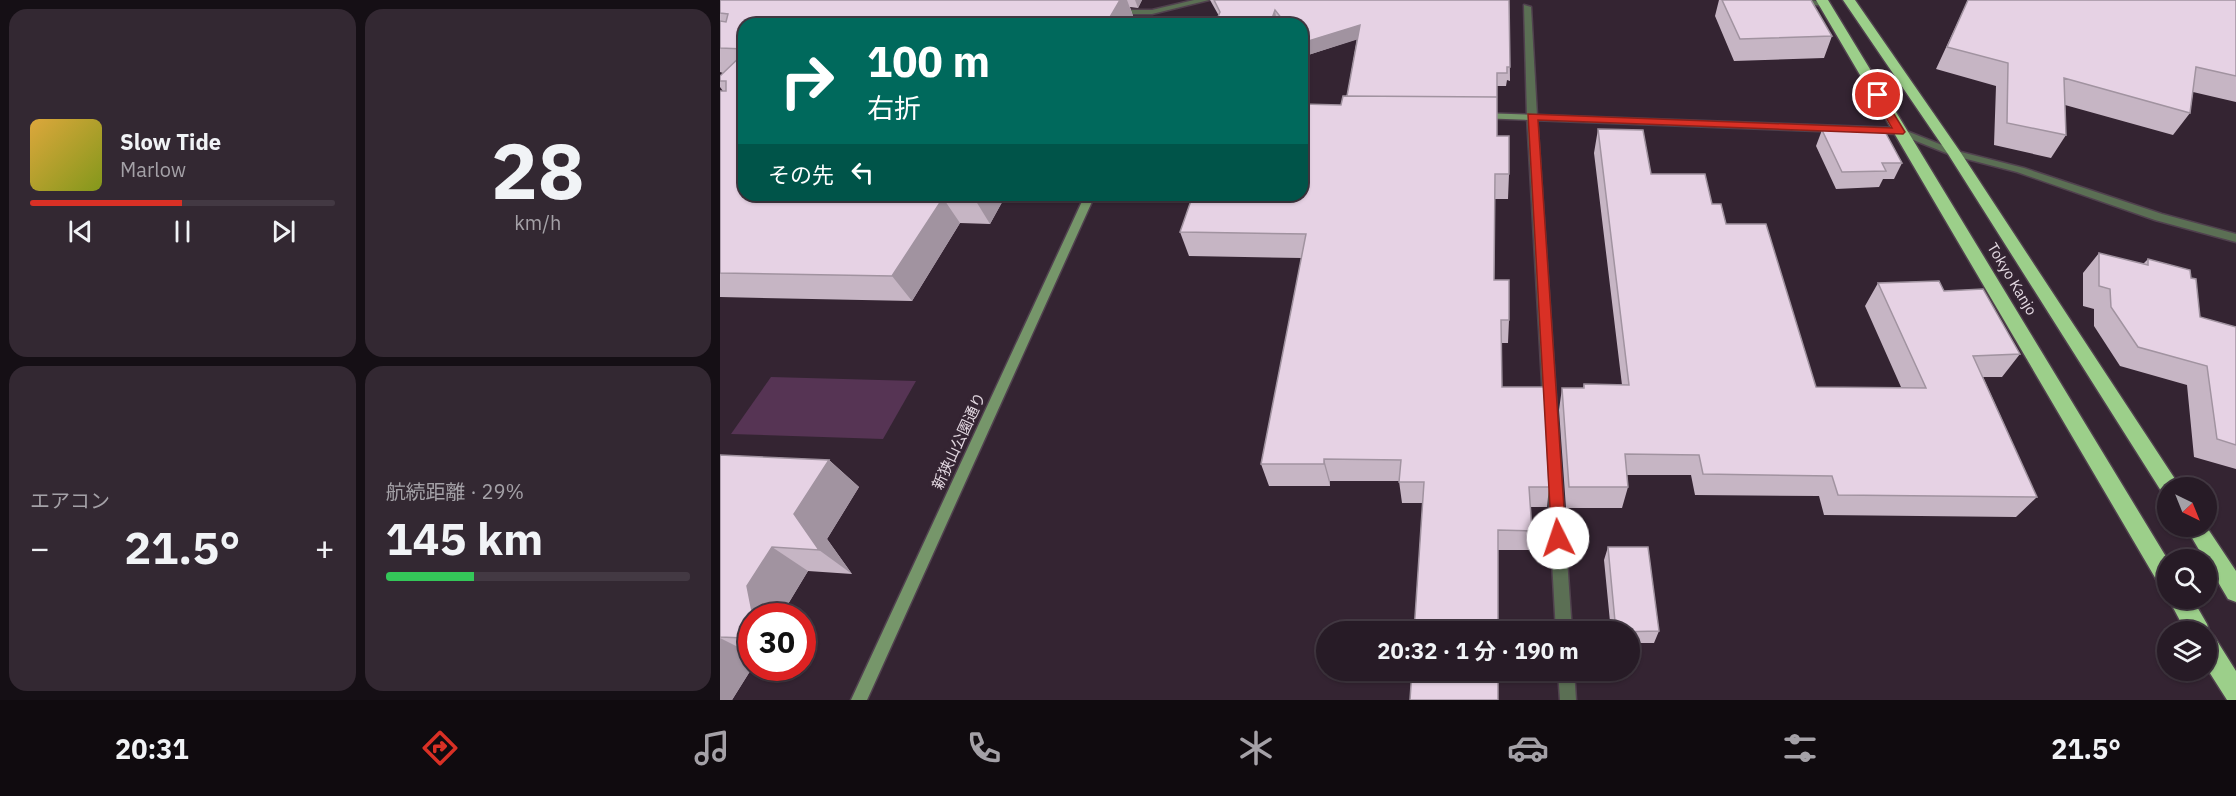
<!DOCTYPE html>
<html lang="ja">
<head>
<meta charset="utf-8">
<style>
  body { margin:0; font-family:"IBM Plex Sans","Noto Sans JP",sans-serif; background:#332832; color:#f1f3f6; height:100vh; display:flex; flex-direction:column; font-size:22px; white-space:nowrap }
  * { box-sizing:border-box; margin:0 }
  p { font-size:20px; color:#a4a1a7 }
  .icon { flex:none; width:33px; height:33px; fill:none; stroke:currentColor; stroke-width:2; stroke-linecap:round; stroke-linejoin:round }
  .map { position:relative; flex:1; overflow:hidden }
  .drawer { display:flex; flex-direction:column; gap:9px; padding:9px; background:#150f15; width:720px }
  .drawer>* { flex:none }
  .banner { position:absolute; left:18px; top:18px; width:570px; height:183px; border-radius:18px; box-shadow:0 2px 4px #0004,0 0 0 2px #433943; background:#00695c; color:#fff; overflow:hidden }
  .needle { width:39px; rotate:137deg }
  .controls { position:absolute; left:1437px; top:477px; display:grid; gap:12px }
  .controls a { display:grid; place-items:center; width:60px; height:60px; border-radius:50%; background:#271b26; box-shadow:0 2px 4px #0004,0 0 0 2px #433943; font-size:30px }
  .speed { position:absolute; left:18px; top:603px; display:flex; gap:12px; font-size:30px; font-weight:700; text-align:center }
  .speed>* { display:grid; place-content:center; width:78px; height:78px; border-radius:50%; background:#271b26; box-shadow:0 2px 4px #0004,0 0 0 2px #433943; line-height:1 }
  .speed .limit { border:9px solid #d22; background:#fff; color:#111 }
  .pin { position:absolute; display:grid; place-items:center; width:51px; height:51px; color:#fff; margin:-26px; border:3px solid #fff; border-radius:50%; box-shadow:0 2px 6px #0007 }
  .me { position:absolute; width:66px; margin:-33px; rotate:356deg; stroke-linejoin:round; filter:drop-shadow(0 0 4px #0008) }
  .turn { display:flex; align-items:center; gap:21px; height:126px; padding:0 30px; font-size:27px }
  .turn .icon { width:78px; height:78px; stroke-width:2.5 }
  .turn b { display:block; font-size:42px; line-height:51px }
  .then { display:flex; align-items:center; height:57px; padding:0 30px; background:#0003; gap:12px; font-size:22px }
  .big { font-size:45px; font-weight:700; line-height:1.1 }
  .drawer .tile { flex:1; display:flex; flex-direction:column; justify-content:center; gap:9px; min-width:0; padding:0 21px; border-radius:18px; background:#332832 }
  .drawer .dial { align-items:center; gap:0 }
  .dial b { font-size:78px; line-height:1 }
  .song { display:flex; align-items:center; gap:18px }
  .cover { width:72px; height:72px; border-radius:9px; background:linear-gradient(135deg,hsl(40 70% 55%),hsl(70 70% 35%)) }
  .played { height:6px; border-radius:3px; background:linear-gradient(90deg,#d93025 50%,#433943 50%) }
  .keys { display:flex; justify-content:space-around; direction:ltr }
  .heat { display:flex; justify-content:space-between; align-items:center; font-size:33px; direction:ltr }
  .charge { height:9px; border-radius:4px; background:linear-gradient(90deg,#34c759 29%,#433943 0) }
  .drawer .tiles { flex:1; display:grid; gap:9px; grid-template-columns:repeat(2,1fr) }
  .trip { position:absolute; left:596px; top:621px; width:324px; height:60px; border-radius:30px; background:#271b26; box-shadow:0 2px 4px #0004,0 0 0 2px #433943; font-weight:700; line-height:60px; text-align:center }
  .dock { display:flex; height:96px; justify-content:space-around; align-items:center; background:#100b0f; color:#a4a1a7 }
  .dock .icon { width:42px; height:42px }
  .dock .selected { color:#d93025 }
  .dock b { font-size:27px; color:#f1f3f6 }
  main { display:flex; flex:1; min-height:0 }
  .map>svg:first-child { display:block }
</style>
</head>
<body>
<main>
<section class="drawer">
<div class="tiles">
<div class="tile">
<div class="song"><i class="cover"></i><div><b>Slow Tide</b><p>Marlow</p></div></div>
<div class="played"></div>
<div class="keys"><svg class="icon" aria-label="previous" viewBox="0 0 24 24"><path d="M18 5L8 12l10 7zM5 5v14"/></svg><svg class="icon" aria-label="pause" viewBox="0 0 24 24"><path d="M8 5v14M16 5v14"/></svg><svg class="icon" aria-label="next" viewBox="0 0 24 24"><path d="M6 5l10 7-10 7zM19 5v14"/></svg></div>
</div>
<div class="tile dial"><b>28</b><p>km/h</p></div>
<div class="tile"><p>エアコン</p>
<div class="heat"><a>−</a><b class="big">21.5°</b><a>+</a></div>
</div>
<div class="tile"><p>航続距離 · 29%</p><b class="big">145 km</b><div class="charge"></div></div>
</div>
</section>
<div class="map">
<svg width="1516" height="700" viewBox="0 0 1516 700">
  <rect width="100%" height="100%" fill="#342432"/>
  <path fill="#563454" d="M51 377 196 381 163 439 11 434Z"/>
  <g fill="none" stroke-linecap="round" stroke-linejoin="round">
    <g stroke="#50414e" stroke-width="3">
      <path id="lane" d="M804 5 811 7 817 116 812 119 807 116Z"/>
    </g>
    <g stroke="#50414e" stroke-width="3">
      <path id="street" d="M474 0H489L432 14H395L391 12 395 10H432Z
        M1067 0H1091L1108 4 1104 6 1071 2Z
        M812 113 817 116 852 632H836L807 116Z
        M1179 128 1237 151 1304 168 1442 214 1516 234V242L1435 220 1297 172 1231 155 1176 133 1174 131Z
        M838 670H854L856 700H840Z"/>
    </g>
    <g stroke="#50414e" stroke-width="3">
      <path id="secondary" d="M761 113 1179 128 1184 131 1179 134 758 118V114Z
        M365 195H375L147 700H131Z"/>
    </g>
    <g stroke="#50414e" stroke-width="3">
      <path id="highway" d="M1096 0H1108L1448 560V589L1440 586Z
        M1123 0H1135L1239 150 1457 482 1460 488H1448V496L1443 494 1228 154Z
        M1465 526H1486L1516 571V602L1508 599Z
        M1448 598H1472L1487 624 1490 634 1494 636 1516 671V700H1507L1486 667V632H1466Z"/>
    </g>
    <use href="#lane" fill="#5b6f54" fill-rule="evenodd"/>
    <use href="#street" fill="#5b6f54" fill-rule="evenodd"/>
    <use href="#secondary" fill="#76966a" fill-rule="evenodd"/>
    <use href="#highway" fill="#9ccf8a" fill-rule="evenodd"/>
  </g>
  <path fill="#c6b5c4" d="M0 0H422L418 8 410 7 413 16 408 24H24V195H286L270 224 240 223 192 301 0 297V91H3L0 87V76L3 73 0 72Z
    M490 0H789L790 81 787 80 786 86H777V136L789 174 788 199H775L774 280 789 320 788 343H781L782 387 829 487 827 507H810L812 531 809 550H778L702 503H682L679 481H610V486H549L541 464 582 258 469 256 460 232 582 195 621 105 627 96 637 39 585 56 582 53V24H558L557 23 499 16Z
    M999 0H1091L1112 36 1104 58 1014 61 995 16Z
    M1248 0H1516V102L1473 92 1470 113 1453 135 1345 105 1346 135 1331 158 1274 145 1276 86 1216 69Z
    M878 129 931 174 992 204 1006 224 1096 387H1181L1145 306 1158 283 1224 291 1300 354 1282 377H1263L1317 497 1296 517 1104 515 1099 496 975 495 971 475H907L908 487 902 508H846L839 410 842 388H863L864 384 902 385 874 153Z
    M1102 130 1182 163 1174 179H1163L1159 187 1116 189 1096 146Z
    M1379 253 1423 264 1428 259 1471 278 1480 317 1516 327V469L1474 457 1467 385 1400 366 1374 326V309L1363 306V273Z
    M0 455 109 460 139 487 107 539 132 574 88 571 65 609 67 616H32V668L12 700H0Z
    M888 547 939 631 934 643H909V632H891L884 560Z"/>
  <path fill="#a193a0" d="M400 0H407L413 16 408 24H386Z
    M415 0H422L418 8Z
    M555 10 557 24H550Z
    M640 25 642 38 585 56 582 43Z
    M257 195H286L270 224 254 198Z
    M223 198 240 223 192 301 172 276Z
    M604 459 610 481V486L604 464Z
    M109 460 139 487 107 539 132 574 99 550 74 514Z
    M52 547 88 571 65 609 67 616H33L27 586Z
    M32 626V642L24 638Z
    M0 638 32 654V668L12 700H0Z"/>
  <path fill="#e6d2e4" stroke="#a193a0" stroke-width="1.5" d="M0 0H400L386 24H24V49L0 48V21L6 22 8 14 0 13Z
    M494 0H789L790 67H787V73H777V97L627 96 640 25 582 43V24H566L555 10 550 24H495L500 12Z
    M1002 0H1091L1112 36 1020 39Z
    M1248 0H1516V76L1476 67 1470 113 1344 78 1346 135 1287 123 1288 63 1227 47Z
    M24 53V195H257L254 198H223L172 276 0 273V91H6V81H0V76Z
    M623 96 777 97V136H789V174H775L774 280H789V320H781L782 387H824L829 487H809L812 531 778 530V632H694L704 482H679L681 460 604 459V464H541L586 234 460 232 473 195H582V104L621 105Z
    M1163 128 1182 163H1162L1166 171 1122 172 1102 130Z
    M878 129 923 130 931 174H985L992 204H1001L1006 224H1046L1096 387 1206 388 1158 283 1219 281 1224 291 1263 289 1300 354 1253 356 1317 497 1118 495 1112 476 983 474 979 455 905 454 908 487H849L842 388H864V384L909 385Z
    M1379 253 1428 265V259L1470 270 1471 278 1476 279 1480 317 1516 327V445L1497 439 1487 366 1418 347 1391 307 1390 289 1379 286Z
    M0 455 109 460 74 514 99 550 52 547 27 586 33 616H32V626L24 638 0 637Z
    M888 547H928L939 631 896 632Z
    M692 670H778V700H690Z"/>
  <path fill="#d93025" stroke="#8d1f18" stroke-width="1.5" d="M1154 93H1161L1185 132 1183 134 818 120 846 538 844 543 838 545 832 543 808 114 1172 128 1153 95Z"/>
  <g text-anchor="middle" stroke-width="6" stroke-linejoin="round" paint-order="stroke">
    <g font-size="15" fill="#e4d9e2" stroke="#342432">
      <text transform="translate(1292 279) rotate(59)" y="5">Tokyo Kanjo</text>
      <text transform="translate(239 441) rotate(-65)" y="5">新狭山公園通り</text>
    </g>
  </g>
</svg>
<div class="controls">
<a><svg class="needle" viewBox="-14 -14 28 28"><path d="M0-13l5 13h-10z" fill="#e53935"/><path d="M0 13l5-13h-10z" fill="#a4a1a7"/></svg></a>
<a><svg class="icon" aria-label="search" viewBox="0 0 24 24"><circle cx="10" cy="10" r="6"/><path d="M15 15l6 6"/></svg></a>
<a><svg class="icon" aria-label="layers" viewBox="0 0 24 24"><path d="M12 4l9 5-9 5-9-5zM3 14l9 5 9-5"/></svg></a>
</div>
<div class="speed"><div class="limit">30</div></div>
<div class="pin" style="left:1158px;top:95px;background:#d93025"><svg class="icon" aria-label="arrive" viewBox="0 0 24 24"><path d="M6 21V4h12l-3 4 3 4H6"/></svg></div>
<svg class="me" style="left:838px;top:538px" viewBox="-20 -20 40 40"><circle r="19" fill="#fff"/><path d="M0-13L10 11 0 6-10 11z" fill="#d93025"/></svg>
<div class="trip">20:32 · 1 分 · 190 m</div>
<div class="banner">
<div class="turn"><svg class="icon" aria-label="right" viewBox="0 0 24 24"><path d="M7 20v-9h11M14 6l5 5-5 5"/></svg><div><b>100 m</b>右折</div></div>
<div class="then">その先<svg class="icon" aria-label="left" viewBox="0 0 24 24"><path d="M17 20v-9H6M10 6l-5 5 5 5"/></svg></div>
</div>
</div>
</main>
<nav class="dock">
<b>20:31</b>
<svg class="icon selected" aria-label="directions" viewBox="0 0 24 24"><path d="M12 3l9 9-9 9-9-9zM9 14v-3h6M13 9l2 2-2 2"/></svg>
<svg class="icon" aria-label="music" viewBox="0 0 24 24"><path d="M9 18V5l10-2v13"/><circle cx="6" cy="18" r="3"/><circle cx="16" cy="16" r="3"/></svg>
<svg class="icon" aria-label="phone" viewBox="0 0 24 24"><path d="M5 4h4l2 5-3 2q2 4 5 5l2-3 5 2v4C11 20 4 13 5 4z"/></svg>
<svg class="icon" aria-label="climate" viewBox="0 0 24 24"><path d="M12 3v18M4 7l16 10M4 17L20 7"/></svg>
<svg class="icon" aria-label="car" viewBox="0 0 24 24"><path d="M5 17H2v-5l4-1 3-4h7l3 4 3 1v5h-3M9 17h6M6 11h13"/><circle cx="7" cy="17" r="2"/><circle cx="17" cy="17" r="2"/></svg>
<svg class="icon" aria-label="filters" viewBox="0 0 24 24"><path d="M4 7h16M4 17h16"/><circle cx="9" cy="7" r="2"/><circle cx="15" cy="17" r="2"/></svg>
<b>21.5°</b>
</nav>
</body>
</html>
